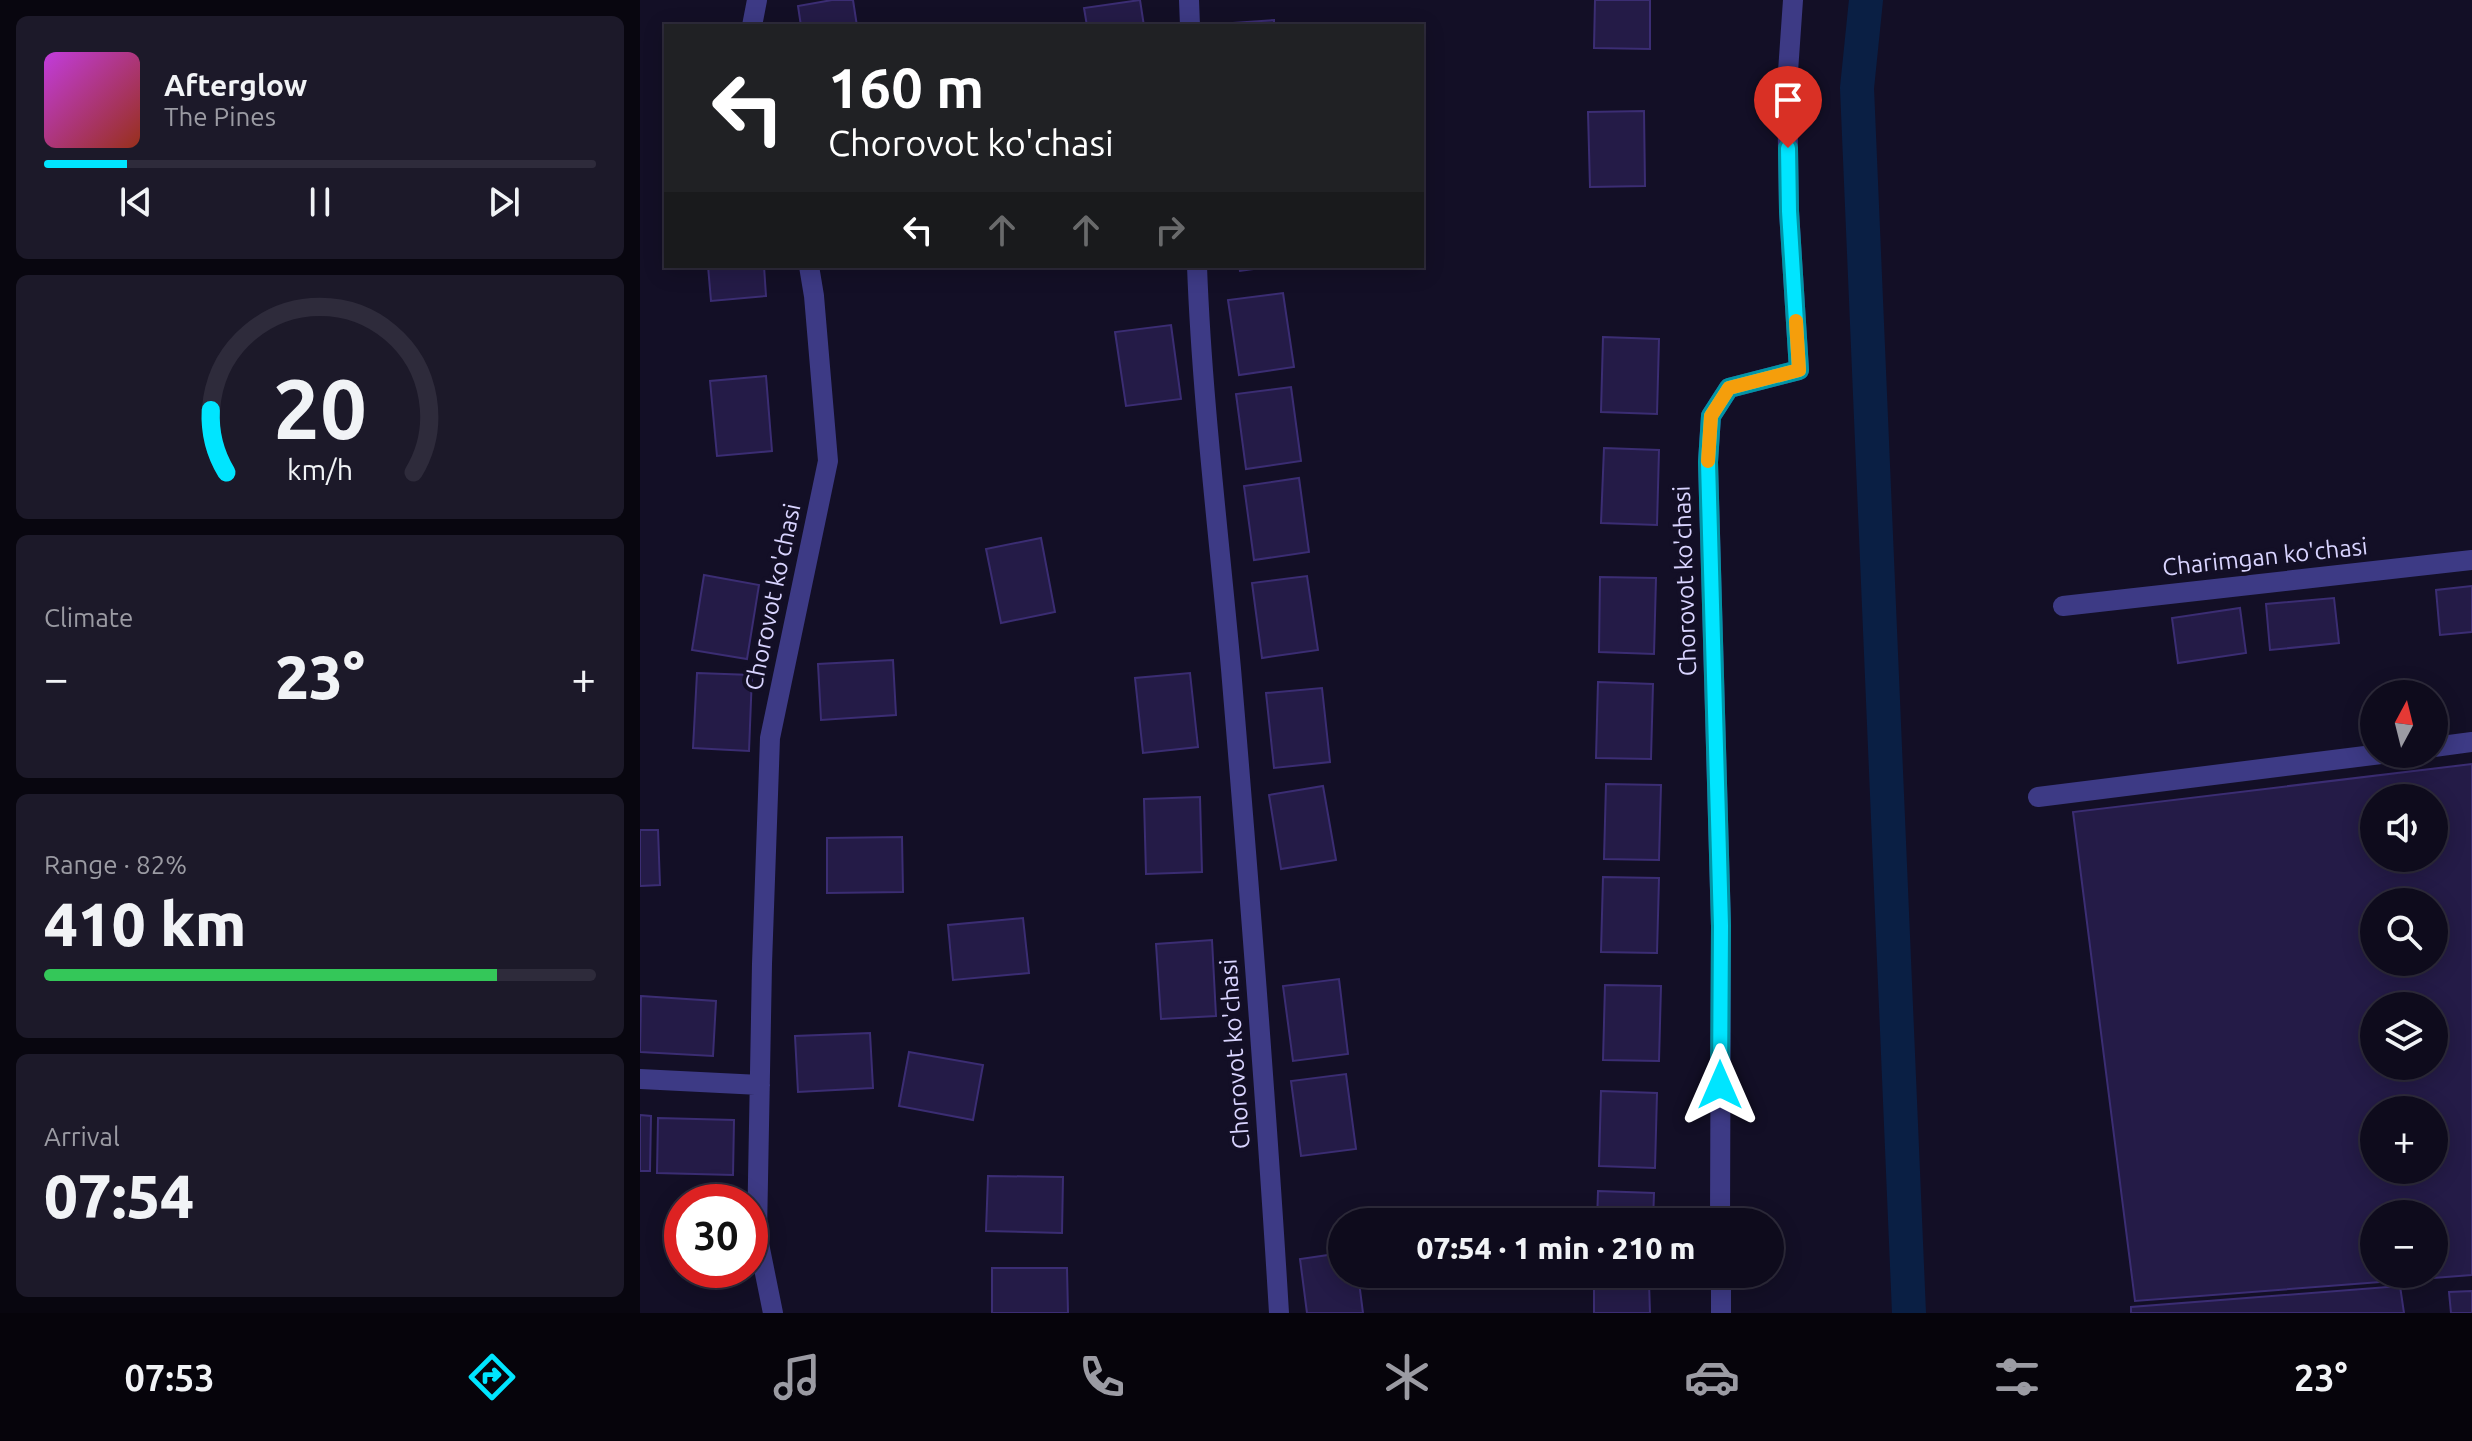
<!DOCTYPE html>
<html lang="en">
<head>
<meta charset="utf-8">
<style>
  body { margin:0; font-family:Ubuntu,sans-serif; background:#1c1929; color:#f1f3f6; height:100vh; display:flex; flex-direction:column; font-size:30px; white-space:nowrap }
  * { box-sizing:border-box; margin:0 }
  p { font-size:26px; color:#9b9ba3 }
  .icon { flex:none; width:44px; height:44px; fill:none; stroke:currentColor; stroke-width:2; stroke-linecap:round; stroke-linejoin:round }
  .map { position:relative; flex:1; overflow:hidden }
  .drawer { display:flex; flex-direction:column; gap:16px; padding:16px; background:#08060f; width:640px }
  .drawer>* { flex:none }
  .guide { position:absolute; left:24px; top:24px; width:760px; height:244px; border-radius:0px; box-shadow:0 4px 20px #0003,0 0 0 2px #2e2b3b; background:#202124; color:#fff; overflow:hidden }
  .needle { width:52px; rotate:7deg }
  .controls { position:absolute; left:1720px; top:680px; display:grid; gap:16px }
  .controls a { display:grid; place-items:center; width:88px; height:88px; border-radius:50%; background:#0e0b1c; box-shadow:0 4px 20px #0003,0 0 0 2px #2e2b3b; font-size:40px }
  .speed { position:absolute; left:24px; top:1184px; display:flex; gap:16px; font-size:40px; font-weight:700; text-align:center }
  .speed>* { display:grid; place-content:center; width:104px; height:104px; border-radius:50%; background:#0e0b1c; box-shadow:0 4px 20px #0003,0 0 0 2px #2e2b3b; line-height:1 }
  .speed .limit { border:12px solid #d22; background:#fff; color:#111 }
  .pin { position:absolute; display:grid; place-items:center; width:68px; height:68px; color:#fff; margin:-82px -34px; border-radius:50% 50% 50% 0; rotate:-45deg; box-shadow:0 0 8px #0007 }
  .pin .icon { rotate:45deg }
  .me { position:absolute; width:88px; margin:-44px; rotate:0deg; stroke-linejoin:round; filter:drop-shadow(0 0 6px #0008) }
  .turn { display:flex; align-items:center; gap:28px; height:168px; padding:0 32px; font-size:36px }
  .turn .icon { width:104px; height:104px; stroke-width:2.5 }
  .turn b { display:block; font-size:56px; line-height:68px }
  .lanes { display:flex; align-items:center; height:76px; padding:0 32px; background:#0003; justify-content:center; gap:40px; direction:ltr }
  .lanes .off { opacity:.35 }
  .big { font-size:60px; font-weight:800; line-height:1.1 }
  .drawer .tile { flex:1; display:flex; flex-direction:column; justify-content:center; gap:12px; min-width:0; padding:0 28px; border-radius:12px; background:#1c1929 }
  .drawer .dial { align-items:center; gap:0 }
  .dial svg { height:208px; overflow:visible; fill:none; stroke:#2e2b3b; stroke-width:7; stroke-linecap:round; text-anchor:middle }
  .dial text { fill:#f1f3f6; stroke:none }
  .song { display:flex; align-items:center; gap:24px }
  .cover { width:96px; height:96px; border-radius:12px; background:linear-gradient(135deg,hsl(290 70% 55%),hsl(10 70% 35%)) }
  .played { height:8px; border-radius:4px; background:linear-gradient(90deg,#00e5ff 15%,#2e2b3b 15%) }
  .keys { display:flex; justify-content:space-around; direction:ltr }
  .heat { display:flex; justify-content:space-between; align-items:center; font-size:44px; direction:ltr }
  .charge { height:12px; border-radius:6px; background:linear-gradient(90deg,#34c759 82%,#2e2b3b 0) }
  .trip { position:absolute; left:688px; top:1208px; width:456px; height:80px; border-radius:40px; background:#0e0b1c; box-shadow:0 4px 20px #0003,0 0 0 2px #2e2b3b; font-weight:800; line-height:80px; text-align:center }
  .menu { display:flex; height:128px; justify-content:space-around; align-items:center; background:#06040b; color:#9b9ba3 }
  .menu .icon { width:56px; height:56px }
  .menu .on { color:#00e5ff }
  .menu b { font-size:36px; color:#f1f3f6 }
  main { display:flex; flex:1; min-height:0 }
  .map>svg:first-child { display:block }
</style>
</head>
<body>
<main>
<section class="drawer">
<div class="tile">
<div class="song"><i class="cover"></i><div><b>Afterglow</b><p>The Pines</p></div></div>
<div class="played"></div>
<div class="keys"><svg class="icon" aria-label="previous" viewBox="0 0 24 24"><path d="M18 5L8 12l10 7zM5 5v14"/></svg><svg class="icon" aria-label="pause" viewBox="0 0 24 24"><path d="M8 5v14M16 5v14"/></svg><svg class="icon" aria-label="next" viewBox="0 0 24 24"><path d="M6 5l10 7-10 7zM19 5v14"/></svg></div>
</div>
<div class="tile dial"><svg viewBox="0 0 100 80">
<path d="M14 69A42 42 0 1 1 86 69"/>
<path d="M14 69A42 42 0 0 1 8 45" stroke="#00e5ff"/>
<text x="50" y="56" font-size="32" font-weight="700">20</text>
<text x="50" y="72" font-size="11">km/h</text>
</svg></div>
<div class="tile"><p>Climate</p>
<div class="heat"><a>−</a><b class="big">23°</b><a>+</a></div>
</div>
<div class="tile"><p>Range · 82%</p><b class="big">410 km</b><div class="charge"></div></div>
<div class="tile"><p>Arrival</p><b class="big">07:54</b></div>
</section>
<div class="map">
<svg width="1832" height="1313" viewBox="0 0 1832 1313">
  <rect width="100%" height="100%" fill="#130f26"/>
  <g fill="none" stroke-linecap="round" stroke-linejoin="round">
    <path stroke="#0a1f44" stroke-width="34" d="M1226 0 1217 88 1269 1313"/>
  </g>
  <path fill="#241b47" stroke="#3b2d73" stroke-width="2" fill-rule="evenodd" d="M192 0H213L217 26H161L158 6Z
    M500 0 504 26H447L444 8Z
    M955 0H1010V49L954 48Z
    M634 20V26H579V24Z
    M1004 111 1005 186 950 187 948 112Z
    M68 266H124L126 296 71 301Z
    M599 266H635L600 271Z
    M643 293 654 367 599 375 588 300Z
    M531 325 541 399 486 406 475 332Z
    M963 337 1019 339 1017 414 961 412Z
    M126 376 132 451 77 456 70 381Z
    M651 387 661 461 606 469 596 394Z
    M964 448 1019 450 1017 525 961 523Z
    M659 478 669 552 614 560 604 486Z
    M401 538 415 612 361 623 346 549Z
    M64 575 119 585 107 659 52 650Z
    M667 576 678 650 622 658 612 583Z
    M960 577 1016 578 1014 654 959 652Z
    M1832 586V632L1800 635 1796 590Z
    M1694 598 1699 643 1630 650 1626 604Z
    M1600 608 1606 653 1538 663 1532 618Z
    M253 660 256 715 181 720 178 664Z
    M57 673 112 675 109 751 53 748Z
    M550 673 558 747 503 753 495 678Z
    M958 682 1013 684 1011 759 956 758Z
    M682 688 690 762 634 768 626 693Z
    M1832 764V1275L1495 1301 1433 812ZM1734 798H1794V858H1734ZM1734 902H1794V962H1734ZM1734 1006H1794V1066H1734ZM1734 1110H1794V1170H1734ZM1734 1214H1794V1274H1734Z
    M966 784 1021 785 1019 860 964 859Z
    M683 786 696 860 641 869 629 795Z
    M560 797 562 872 506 874 504 799Z
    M0 830H18L20 885 0 886Z
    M262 837 263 892 187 893V838Z
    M963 877 1019 878 1017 953 961 952Z
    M383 918 389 973 313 980 308 925Z
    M572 940 576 1016 521 1019 516 944Z
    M699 979 708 1054 653 1061 643 986Z
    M965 985 1021 986 1019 1061 963 1060Z
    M1 996 76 1001 73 1056 0 1052Z
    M230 1033 233 1088 158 1092 155 1036Z
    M269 1052 343 1065 333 1120 259 1106Z
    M706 1074 716 1149 661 1156 651 1081Z
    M961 1091 1017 1093 1015 1168 959 1166Z
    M0 1115 11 1116 10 1171H0Z
    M18 1118 94 1120 93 1175 17 1173Z
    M348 1176 423 1177 422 1233 346 1231Z
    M958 1191 1014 1193 1013 1222H957Z
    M702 1253V1274H718L723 1313H667L660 1259Z
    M352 1268H427L428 1313H352Z
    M1009 1282 1010 1313H954V1284Z
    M1760 1286 1764 1313H1491V1307Z
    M1832 1291V1313H1811L1809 1292Z"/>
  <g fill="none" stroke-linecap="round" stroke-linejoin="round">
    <path stroke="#3d3a85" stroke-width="20" d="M549 0 550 26
      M112 26 117 0
      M557 266C562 401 579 535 591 669 609 883 626 1098 639 1313
      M1423 606 1832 560
      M1794 747 1832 742
      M1398 797 1741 754
      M0 1079 120 1085
      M1080 1222 1081 926 1068 462 1071 416 1089 388 1159 370 1149 211 1147 86 1153 0
      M1081 1274V1313
      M133 1313 117 1234 122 964 130 738 188 461 174 296 169 266"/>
  </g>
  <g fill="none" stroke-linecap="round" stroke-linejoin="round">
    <g stroke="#0095a6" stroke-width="20">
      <path id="route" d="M1080 1085 1081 926 1068 462 1071 416 1089 388 1159 370 1149 211 1148 148"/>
    </g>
    <use href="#route" stroke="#00e5ff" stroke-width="14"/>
    <path stroke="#f59e0b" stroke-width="14" d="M1068 461 1071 416 1089 388 1159 370 1156 321"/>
  </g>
  <g text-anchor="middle" stroke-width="8" stroke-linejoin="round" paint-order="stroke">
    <g font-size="24" fill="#d9d4ff" stroke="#130f26">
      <text transform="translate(1625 557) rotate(-6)" y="8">Charimgan ko'chasi</text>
      <text transform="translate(1045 581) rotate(-92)" y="8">Chorovot ko'chasi</text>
      <text transform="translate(133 597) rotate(-78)" y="8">Chorovot ko'chasi</text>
      <text transform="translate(595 1054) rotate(-94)" y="8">Chorovot ko'chasi</text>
    </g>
  </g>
</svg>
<div class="controls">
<a><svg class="needle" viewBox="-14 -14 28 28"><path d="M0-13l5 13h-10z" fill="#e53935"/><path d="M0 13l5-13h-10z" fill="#9b9ba3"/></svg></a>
<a><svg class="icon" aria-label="sound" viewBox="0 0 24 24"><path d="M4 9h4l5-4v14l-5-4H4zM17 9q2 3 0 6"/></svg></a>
<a><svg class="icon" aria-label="search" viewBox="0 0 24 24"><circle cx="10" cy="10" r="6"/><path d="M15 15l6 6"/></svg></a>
<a><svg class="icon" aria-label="layers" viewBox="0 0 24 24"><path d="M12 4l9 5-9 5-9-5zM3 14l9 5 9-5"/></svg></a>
<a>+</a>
<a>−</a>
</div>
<div class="speed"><div class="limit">30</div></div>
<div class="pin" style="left:1148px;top:148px;background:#d93025"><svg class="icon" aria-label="arrive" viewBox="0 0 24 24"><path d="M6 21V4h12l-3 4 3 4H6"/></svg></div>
<svg class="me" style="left:1080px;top:1085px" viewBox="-20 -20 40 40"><path d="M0-17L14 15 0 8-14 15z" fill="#00e5ff" stroke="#fff" stroke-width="4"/></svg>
<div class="trip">07:54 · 1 min · 210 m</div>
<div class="guide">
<div class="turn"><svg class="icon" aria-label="left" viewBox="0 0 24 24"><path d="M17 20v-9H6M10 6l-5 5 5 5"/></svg><div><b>160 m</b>Chorovot ko'chasi</div></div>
<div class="lanes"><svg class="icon" aria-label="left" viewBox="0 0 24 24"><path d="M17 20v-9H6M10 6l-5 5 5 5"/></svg><svg class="icon off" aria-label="ahead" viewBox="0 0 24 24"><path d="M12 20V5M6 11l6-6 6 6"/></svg><svg class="icon off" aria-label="ahead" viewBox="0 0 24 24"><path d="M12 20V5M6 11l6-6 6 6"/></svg><svg class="icon off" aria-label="right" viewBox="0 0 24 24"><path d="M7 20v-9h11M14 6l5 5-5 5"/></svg></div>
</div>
</div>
</main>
<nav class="menu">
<b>07:53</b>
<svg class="icon on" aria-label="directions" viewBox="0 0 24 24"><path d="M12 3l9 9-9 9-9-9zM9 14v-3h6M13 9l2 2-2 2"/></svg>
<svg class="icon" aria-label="music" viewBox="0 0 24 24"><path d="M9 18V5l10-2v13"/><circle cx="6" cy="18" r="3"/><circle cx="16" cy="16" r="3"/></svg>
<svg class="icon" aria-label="phone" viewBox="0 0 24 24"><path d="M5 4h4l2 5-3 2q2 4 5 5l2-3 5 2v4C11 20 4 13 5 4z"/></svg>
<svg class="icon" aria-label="climate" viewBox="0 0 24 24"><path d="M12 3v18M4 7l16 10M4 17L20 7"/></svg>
<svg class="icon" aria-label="car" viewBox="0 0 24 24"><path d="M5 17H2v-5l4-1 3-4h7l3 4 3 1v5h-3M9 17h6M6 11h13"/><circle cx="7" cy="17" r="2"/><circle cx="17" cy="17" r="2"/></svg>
<svg class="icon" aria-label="filters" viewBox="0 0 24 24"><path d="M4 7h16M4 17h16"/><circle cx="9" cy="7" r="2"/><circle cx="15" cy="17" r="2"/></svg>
<b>23°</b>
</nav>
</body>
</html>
